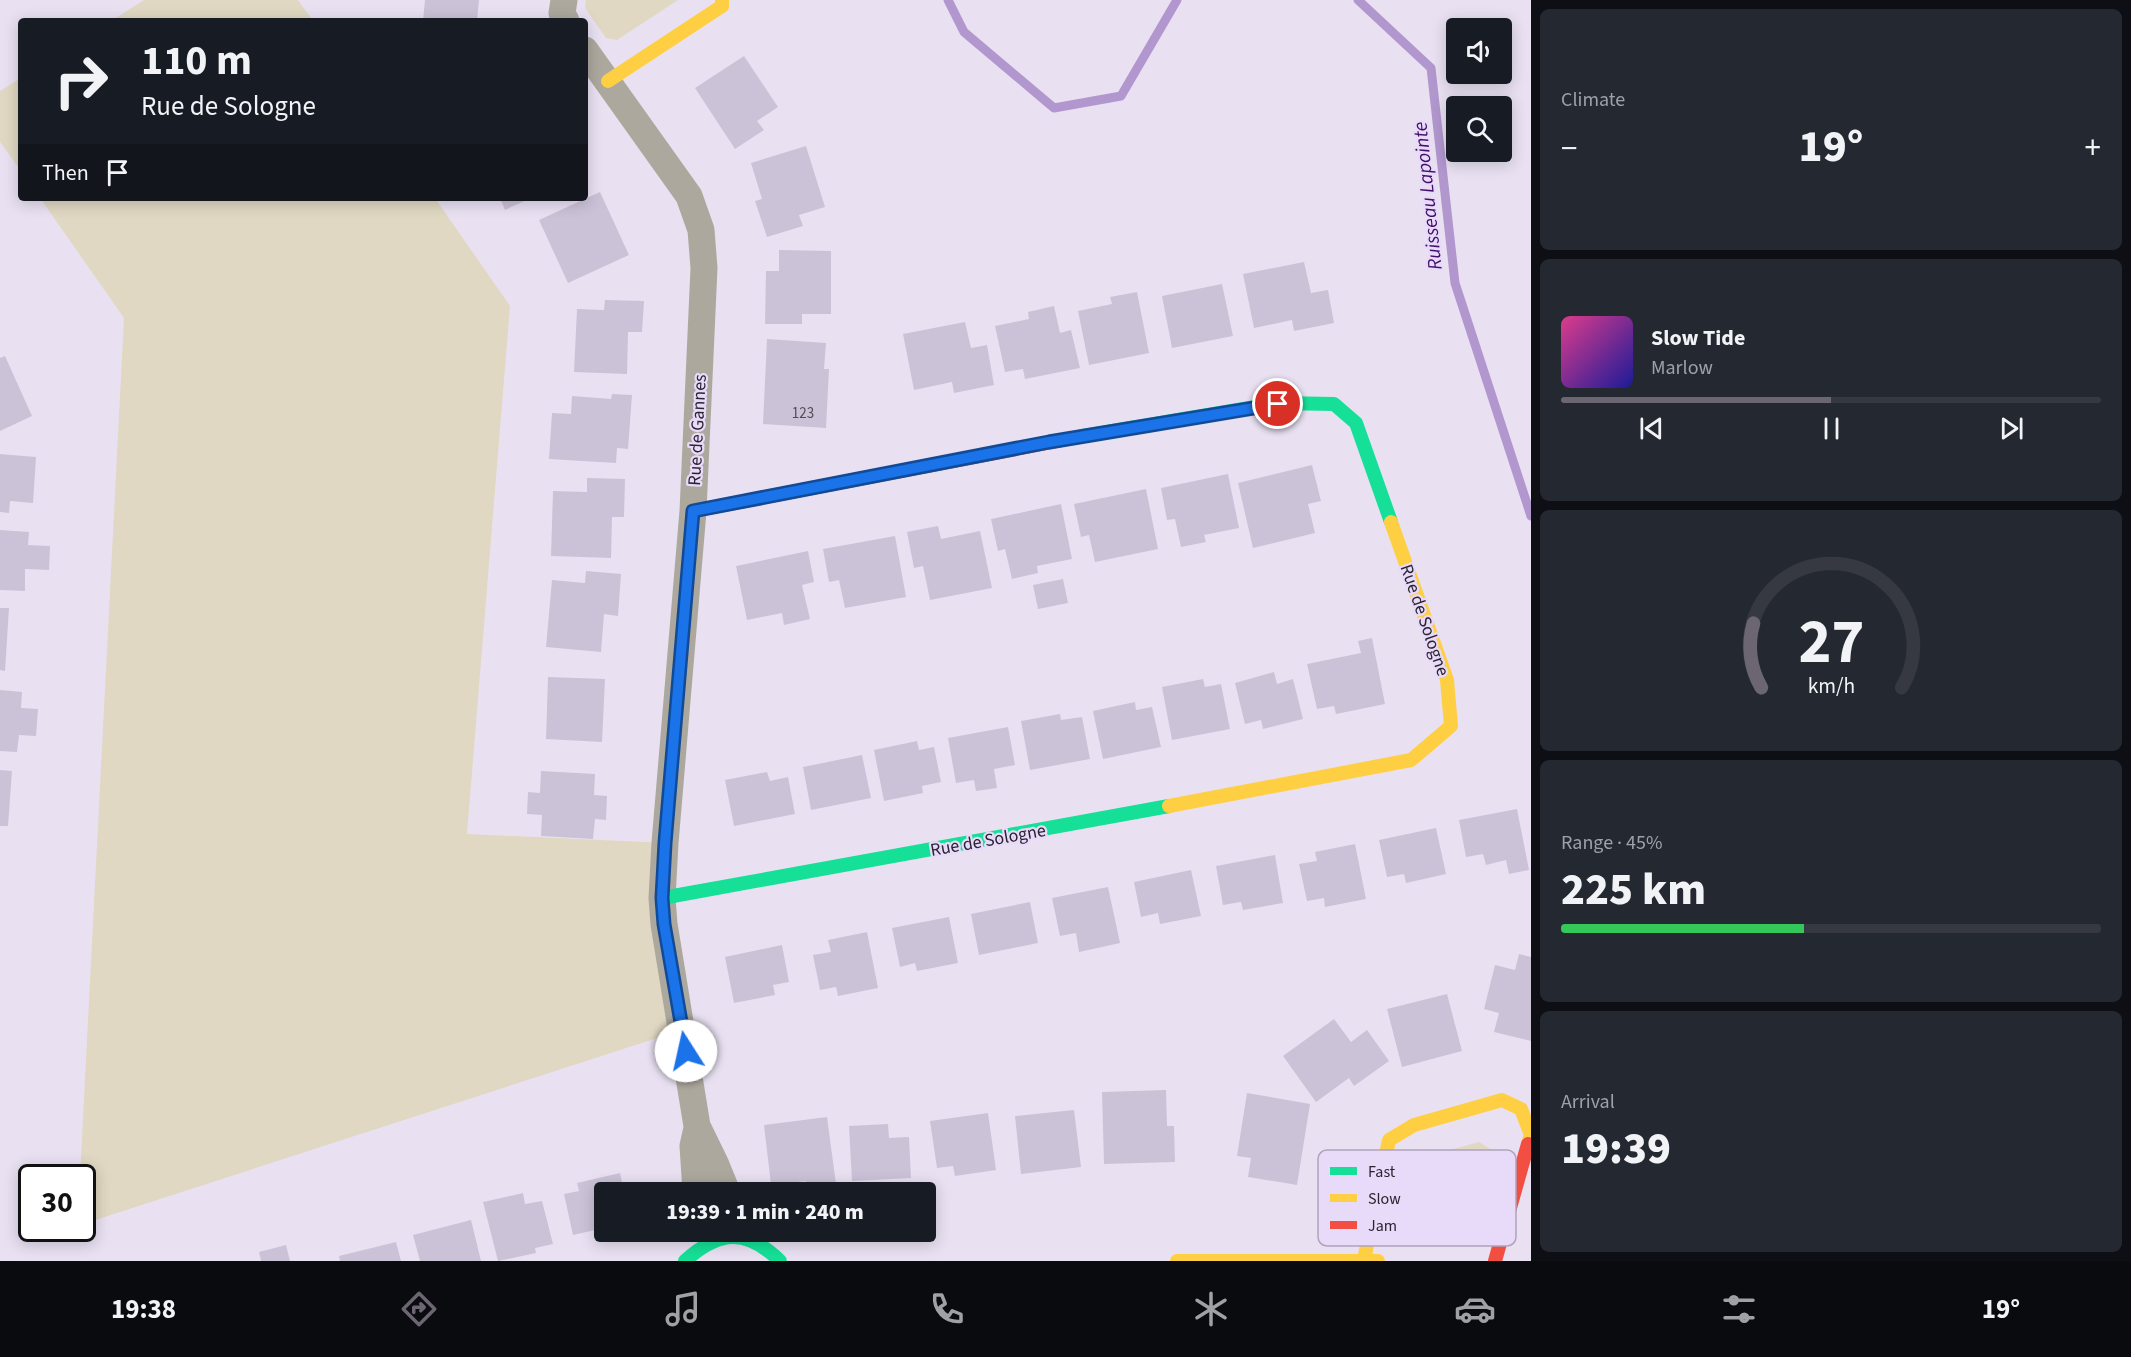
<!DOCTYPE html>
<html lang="en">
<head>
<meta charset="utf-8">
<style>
  body { margin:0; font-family:"Source Sans 3",sans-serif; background:#242831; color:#f1f3f6; height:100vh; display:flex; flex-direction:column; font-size:22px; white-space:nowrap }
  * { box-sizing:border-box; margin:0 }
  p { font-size:20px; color:#9ea1a6 }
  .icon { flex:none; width:33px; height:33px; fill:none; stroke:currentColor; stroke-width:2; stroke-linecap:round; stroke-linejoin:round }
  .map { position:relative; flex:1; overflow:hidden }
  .details { display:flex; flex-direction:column; gap:9px; padding:9px; background:#0d0f14; width:600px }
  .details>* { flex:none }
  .top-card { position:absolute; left:18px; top:18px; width:570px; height:183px; border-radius:6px; box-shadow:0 3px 15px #0003; background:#171b24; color:#f1f3f6; overflow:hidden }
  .controls { position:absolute; left:1446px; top:18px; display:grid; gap:12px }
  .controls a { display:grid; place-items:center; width:66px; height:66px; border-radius:6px; background:#171b24; box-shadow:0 3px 15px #0003; font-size:30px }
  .speed { position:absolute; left:18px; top:1164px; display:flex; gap:12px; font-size:30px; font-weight:700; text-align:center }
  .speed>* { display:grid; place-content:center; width:78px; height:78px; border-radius:50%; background:#171b24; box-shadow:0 3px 15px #0003; line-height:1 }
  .speed .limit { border:3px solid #111; border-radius:9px; background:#fff; color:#111 }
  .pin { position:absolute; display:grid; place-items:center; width:51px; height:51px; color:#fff; margin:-26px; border:3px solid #fff; border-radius:50%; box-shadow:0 2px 6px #0007 }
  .me { position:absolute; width:66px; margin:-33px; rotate:350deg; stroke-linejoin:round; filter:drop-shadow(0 0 4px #0008) }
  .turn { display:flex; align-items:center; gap:21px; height:126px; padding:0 24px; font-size:27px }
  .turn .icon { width:78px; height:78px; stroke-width:2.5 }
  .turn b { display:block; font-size:42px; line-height:51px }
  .then { display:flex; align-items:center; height:57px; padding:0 24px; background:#0003; gap:12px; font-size:22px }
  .big { font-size:45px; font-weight:800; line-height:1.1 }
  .details .widget { flex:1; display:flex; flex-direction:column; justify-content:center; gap:9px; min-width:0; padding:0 21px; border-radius:9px; background:#242831 }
  .details .dial { align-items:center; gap:0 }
  .dial svg { height:156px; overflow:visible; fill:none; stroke:#363941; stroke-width:7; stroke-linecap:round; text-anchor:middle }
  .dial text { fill:#f1f3f6; stroke:none }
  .song { display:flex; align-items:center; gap:18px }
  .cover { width:72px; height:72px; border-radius:9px; background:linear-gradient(135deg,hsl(330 70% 55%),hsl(240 70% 35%)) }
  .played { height:6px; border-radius:3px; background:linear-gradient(90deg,#6c6673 50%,#363941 50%) }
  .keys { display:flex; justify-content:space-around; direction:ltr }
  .heat { display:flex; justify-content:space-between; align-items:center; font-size:33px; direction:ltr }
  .charge { height:9px; border-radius:4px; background:linear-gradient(90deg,#34c759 45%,#363941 0) }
  .trip { position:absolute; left:594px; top:1182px; width:342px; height:60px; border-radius:6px; background:#171b24; box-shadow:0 3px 15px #0003; font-weight:800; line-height:60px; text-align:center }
  .tab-bar { display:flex; height:96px; justify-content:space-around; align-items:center; background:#090b0e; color:#9ea1a6 }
  .tab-bar .icon { width:42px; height:42px }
  .tab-bar .selected { color:#6c6673 }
  .tab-bar b { font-size:27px; color:#f1f3f6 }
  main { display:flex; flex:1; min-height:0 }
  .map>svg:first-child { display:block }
</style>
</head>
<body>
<main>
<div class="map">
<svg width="1531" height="1261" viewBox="0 0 1531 1261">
  <rect width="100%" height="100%" fill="#e9e1f2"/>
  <path fill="#e0d8c2" d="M144 0H298L313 21H111Z
    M586 0H678L617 40 606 38 585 8Z
    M21 78V171L0 142V91Z
    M40 198H435L510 306 467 834 665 843 682 1030 83 1224 82 1178 80 1177 124 318Z
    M1479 1142 1495 1152 1496 1165 1466 1238 1387 1226 1402 1168 1414 1160Z"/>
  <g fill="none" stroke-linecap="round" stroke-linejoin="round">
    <path stroke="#b297cf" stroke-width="9" d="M948 0 964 32 1054 108 1121 96 1177 0
      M1358 0 1431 68 1455 283 1531 516"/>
  </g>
  <path fill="#ccc2d8" d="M425 0H479L477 21H423Z
    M744 56 778 107 757 121 764 130 735 149 695 88Z
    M806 146 825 207 799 215 803 226 767 237 755 201 762 199 751 163Z
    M600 192 629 255 568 283 539 220Z
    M500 198H531L505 210Z
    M779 250 831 251V314H802V324H765L766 271H779Z
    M1304 262 1311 293 1328 290 1334 323 1294 331 1292 320 1254 328 1243 274Z
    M1222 284 1233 336 1172 348 1162 296Z
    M1137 292 1149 353 1089 365 1078 311 1112 304 1110 297Z
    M605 300 644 301 642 332H628L627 374 574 372 577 309 604 310Z
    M1054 306 1060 333 1071 330 1080 368 1025 379 1023 369 1005 372 995 326 1029 319 1028 312Z
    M965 322 971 348 987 345 994 385 954 393 952 382 914 390 903 334Z
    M767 339 826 343 824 369H829L826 428 763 424Z
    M5 356 32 416 0 431V358Z
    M612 394 632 395 628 449 617 448 616 463 549 459 552 413 571 414 572 396 611 399Z
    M0 454 36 457 33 503 10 501 9 513 0 512Z
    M1312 465 1321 501 1308 504 1315 533 1253 548 1238 483Z
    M1228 474 1239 528 1204 535 1206 542 1181 547 1175 519 1167 520 1161 488Z
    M587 478 625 479 624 517H612L611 558 551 556 553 491 587 492Z
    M1146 489 1158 549 1095 562 1089 535 1081 537 1074 504Z
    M1061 504 1072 559 1037 566 1038 573 1012 579 1005 549 998 551 991 519Z
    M938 526 941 539 980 531 992 588 930 600 923 566 914 568 907 532Z
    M0 530 29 532 28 545 50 546 49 570 25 569V591L0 590Z
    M895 536 906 597 845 608 839 580 829 582 823 549Z
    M808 551 814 582 802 585 810 619 784 625 782 613 747 620 736 566Z
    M586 571 621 574 618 616 604 614 601 652 546 647 552 580 585 583Z
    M1063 579 1068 603 1038 609 1033 585Z
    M0 608H9L5 671 0 670Z
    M1372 638 1385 704 1336 714 1334 706 1317 709 1307 664 1361 653 1358 641Z
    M1274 672 1277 684 1293 679 1303 719 1263 729 1261 720 1245 724 1235 683Z
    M548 677 605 679 602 742 546 739Z
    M1203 679 1205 687 1221 684 1230 729 1172 740 1162 687Z
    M0 690 22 692 21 708 38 709 36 736 19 735 17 752 0 751Z
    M1135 702 1136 710 1152 707 1161 747 1103 759 1093 711Z
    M1060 714 1061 720 1082 717 1090 759 1030 770 1021 721Z
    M1008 727 1015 765 994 769 997 788 976 791 974 780 956 783 948 738Z
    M917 741 919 750 934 747 941 782 922 786 923 793 884 801 874 750Z
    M862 755 871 798 811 810 803 767Z
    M0 770 12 771 8 826H0Z
    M541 771 595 774 594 795 607 796 606 820 595 819 593 839 541 836 542 815 527 814 528 792 540 793Z
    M767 772 770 781 788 777 795 814 734 826 725 780Z
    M1517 809 1529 870 1509 874 1506 860 1486 865 1483 854 1466 857 1459 820Z
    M1436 828 1446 874 1406 883 1404 874 1387 877 1379 840Z
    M1355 844 1366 899 1325 907 1324 898 1307 901 1299 864 1317 861 1315 852Z
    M1275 855 1283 903 1243 910 1241 902 1223 905 1216 866Z
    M1191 870 1201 916 1160 924 1158 913 1141 917 1134 882Z
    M1108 887 1120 943 1079 952 1076 933 1060 936 1052 898Z
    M1030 902 1038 943 979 955 971 914Z
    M949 917 958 963 917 971 915 963 900 967 892 928Z
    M867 932 878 988 838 996 836 987 820 990 813 955 831 952 828 940Z
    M782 945 789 982 773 985 775 995 734 1003 725 957Z
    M1519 954 1531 957V1041L1494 1032 1499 1013 1484 1009 1495 965 1515 970Z
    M1447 994 1462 1051 1402 1067 1387 1009Z
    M1334 1019 1351 1042 1367 1030 1389 1061 1354 1086 1349 1078 1316 1102 1283 1056Z
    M1166 1090 1167 1126H1174L1175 1162 1104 1164 1102 1092Z
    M1247 1093 1310 1104 1297 1185 1248 1177 1251 1158 1237 1156Z
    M1074 1110 1081 1167 1021 1174 1015 1116Z
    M988 1113 996 1170 955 1176 953 1166 937 1168 930 1121Z
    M827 1117 836 1184 807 1188 806 1181 771 1185 764 1125Z
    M888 1124 889 1138 909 1137 911 1178 852 1181 849 1126Z
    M620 1173 624 1192H604V1228L573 1235 564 1194 579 1191 577 1183Z
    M523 1193 525 1204 542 1201 553 1244 535 1248 536 1253 498 1261 483 1202Z
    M471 1220 481 1261H420L413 1235Z
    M396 1242 401 1261H340L339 1256Z
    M286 1245 290 1261H261L259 1252Z"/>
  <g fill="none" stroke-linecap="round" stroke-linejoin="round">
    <path stroke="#ada89e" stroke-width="27" d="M564 0 562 13 566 21
      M585 50 689 196 701 230 704 268 693 511 665 843 662 898 664 924 697 1126 716 1165 727 1192
      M696 1192 693 1146 697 1128"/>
    <path stroke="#16e098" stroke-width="14" d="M1083 436 1278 403 1334 404 1356 423 1391 522
      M662 898 1169 806
      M685 1261C719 1230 746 1228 780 1261"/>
    <path stroke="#ffcf43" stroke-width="14" d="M608 81 722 6V0
      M1169 806 1411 760 1451 726 1447 680 1391 522
      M1364 1260 1389 1140 1414 1125 1502 1100 1521 1109 1531 1135 1528 1144
      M1177 1261H1378"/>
    <path stroke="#f24e42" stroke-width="14" d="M693 511 1083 436
      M1495 1261 1528 1144"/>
  </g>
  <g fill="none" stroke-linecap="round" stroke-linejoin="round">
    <g stroke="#114b97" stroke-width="15">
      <path id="route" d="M686 1051 664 924 662 898 665 843 693 511 1049 442 1278 404"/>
    </g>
    <use href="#route" stroke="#1a73e8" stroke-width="10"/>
  </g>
  <g text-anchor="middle" stroke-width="4.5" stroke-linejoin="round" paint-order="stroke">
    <g font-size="15" fill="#524c59">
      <text x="803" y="418">123</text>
    </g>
    <g font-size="18" fill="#29242f" stroke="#e8daf9">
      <text transform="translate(697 430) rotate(-87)" y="6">Rue de Gannes</text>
      <text transform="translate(1425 620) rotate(71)" y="6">Rue de Sologne</text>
      <text transform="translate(988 840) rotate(-10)" y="6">Rue de Sologne</text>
    </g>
    <g font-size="20" font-style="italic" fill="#430f69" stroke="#e8daf9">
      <text transform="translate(1427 196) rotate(-96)" y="7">Ruisseau Lapointe</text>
    </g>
  </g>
  <rect x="1318" y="1150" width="198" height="96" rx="9" fill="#e8daf9" stroke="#afa3bc" stroke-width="1.5"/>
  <rect x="1330" y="1167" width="27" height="8" fill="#16e098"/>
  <rect x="1330" y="1194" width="27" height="8" fill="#ffcf43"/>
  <rect x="1330" y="1221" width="27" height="8" fill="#f24e42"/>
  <g font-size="16" fill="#29242f">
    <text x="1368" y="1177">Fast</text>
    <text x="1368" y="1204">Slow</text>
    <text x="1368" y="1231">Jam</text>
  </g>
</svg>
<div class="controls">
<a><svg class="icon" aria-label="sound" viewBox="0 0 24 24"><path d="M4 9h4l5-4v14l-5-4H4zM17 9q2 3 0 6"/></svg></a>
<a><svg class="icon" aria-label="search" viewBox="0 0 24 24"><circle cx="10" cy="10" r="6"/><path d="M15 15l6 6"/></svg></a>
</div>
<div class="speed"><div class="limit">30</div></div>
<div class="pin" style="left:1278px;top:404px;background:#d93025"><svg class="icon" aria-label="arrive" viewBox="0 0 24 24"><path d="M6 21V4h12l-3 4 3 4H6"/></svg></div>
<svg class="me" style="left:686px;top:1051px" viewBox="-20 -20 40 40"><circle r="19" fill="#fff"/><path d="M0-13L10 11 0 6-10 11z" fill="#1a73e8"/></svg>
<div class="trip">19:39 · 1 min · 240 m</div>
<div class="top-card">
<div class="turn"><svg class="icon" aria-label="right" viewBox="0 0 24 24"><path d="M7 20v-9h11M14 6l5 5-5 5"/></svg><div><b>110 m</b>Rue de Sologne</div></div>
<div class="then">Then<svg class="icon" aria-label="arrive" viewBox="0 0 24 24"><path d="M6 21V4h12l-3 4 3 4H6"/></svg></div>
</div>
</div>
<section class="details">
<div class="widget"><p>Climate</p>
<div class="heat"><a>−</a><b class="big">19°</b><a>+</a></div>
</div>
<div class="widget">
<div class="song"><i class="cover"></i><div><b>Slow Tide</b><p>Marlow</p></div></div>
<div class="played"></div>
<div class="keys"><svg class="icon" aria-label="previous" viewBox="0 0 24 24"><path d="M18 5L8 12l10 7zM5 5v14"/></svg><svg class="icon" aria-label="pause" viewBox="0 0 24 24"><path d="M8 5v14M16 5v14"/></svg><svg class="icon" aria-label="next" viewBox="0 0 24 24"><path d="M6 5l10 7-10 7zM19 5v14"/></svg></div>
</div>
<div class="widget dial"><svg viewBox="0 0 100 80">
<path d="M14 69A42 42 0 1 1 86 69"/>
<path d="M14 69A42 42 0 0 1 10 36" stroke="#6c6673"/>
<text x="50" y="56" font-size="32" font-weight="700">27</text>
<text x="50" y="72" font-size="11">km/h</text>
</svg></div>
<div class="widget"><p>Range · 45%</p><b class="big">225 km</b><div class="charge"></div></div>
<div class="widget"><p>Arrival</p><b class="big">19:39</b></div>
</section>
</main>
<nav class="tab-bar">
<b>19:38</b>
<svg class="icon selected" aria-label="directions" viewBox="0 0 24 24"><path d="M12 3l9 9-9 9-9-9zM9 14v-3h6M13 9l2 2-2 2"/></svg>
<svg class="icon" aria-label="music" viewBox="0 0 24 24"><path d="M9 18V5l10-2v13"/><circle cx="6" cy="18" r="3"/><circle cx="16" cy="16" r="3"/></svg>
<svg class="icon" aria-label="phone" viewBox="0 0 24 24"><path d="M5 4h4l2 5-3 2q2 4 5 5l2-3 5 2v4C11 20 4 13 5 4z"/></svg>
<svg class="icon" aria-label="climate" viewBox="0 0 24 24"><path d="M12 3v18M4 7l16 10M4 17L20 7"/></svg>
<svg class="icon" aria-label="car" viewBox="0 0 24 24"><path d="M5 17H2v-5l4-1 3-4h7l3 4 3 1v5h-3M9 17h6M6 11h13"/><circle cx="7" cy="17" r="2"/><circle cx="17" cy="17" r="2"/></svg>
<svg class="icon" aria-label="filters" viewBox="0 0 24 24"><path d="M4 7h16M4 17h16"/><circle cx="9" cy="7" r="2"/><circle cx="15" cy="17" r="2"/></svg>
<b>19°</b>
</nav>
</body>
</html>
